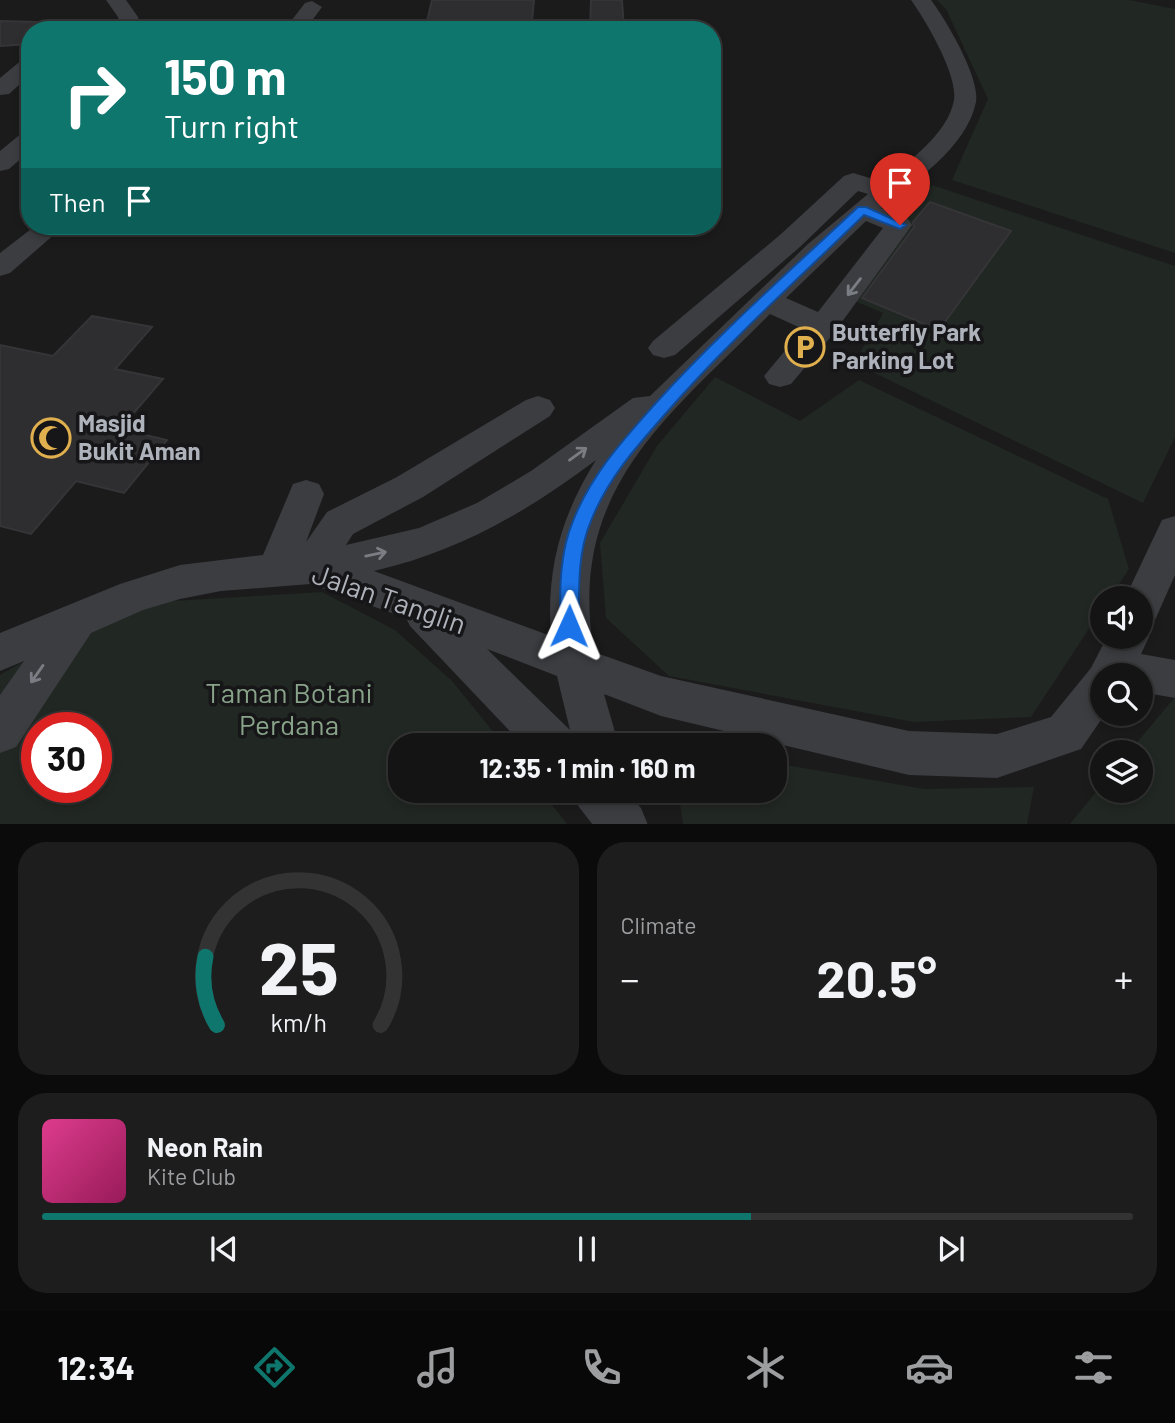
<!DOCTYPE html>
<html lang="en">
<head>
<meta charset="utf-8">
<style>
  body { margin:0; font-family:Barlow,sans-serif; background:#1d1d1e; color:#f1f3f6; height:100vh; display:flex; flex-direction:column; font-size:26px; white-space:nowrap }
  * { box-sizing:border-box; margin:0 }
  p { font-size:23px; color:#9d9ea0 }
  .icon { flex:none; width:38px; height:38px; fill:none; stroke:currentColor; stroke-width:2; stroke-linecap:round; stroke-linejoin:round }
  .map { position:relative; height:824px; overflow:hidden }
  .panel { display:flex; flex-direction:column; gap:18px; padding:18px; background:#0b0b0c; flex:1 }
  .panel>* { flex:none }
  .top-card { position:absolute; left:21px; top:21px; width:700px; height:214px; border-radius:28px; box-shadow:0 4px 10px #0003,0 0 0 2px #333334; background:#0f766e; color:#fff; overflow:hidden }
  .fabs { position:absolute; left:1090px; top:586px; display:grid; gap:14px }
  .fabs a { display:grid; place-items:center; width:63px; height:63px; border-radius:50%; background:#141415; box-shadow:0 4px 10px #0003,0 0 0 2px #333334; font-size:35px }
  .speed { position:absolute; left:21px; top:712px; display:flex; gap:14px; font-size:35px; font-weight:700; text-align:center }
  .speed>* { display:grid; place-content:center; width:91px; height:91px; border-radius:50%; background:#141415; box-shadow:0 4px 10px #0003,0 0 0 2px #333334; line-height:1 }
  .speed .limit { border:10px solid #d22; background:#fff; color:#111 }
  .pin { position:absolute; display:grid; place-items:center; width:60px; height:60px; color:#fff; margin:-72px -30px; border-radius:50% 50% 50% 0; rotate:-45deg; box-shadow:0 0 7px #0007 }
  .pin .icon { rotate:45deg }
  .me { position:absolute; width:77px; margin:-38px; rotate:1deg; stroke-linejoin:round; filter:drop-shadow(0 0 5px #0008) }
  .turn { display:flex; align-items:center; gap:24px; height:147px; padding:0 28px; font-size:32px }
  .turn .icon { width:91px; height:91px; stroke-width:2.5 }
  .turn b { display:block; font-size:49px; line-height:60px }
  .then { display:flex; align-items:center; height:66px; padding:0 28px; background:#0003; gap:14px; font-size:26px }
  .big { font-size:52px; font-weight:700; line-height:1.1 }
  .panel .widget { flex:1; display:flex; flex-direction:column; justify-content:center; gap:10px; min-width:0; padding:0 24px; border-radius:28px; background:#1d1d1e }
  .panel .dial { align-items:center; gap:0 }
  .dial svg { height:182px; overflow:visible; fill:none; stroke:#333334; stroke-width:7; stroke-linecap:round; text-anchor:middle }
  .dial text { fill:#f1f3f6; stroke:none }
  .song { display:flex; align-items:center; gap:21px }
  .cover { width:84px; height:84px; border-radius:10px; background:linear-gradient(135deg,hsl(330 70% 55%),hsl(330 70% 35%)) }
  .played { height:7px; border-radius:4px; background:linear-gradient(90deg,#0f766e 65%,#333334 65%) }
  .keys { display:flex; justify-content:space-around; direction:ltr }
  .heat { display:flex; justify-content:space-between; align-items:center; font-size:38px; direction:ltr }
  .panel .tiles { flex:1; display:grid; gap:18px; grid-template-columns:1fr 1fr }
  .widget:last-child { grid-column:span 2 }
  .trip { position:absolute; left:388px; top:733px; width:399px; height:70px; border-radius:28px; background:#141415; box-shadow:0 4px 10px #0003,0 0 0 2px #333334; font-weight:700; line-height:70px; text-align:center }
  .menu { display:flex; height:112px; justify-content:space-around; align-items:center; background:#080808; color:#9d9ea0 }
  .menu .icon { width:49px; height:49px }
  .menu .on { color:#0f766e }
  .menu b { font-size:32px; color:#f1f3f6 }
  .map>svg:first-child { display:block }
</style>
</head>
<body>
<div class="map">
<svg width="1175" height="825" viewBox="0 0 1175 825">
  <rect width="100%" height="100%" fill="#1b1b1c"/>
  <path fill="#212722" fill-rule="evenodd" d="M937 0H1129L1175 9V253L952 180 988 99 946 9Z
    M932 185 1175 266V437L1143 503 854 363 883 313 836 293Z
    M715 377 800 421 859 380 1108 499 1129 569 1110 598H1102V609L1031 717 914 722 669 676 606 618 600 543 657 446Z
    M322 592 395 630 452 681 504 745 401 746V791H541L567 824H0V675L77 631 156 602ZM37 728H96V788H37Z
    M1175 697V824L1069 825 1102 785V791H1141V752H1129Z
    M775 763 924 789 1034 787 1027 824H683L678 791H775Z"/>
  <path fill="#2e2e30" stroke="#353538" stroke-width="2" d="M432 0H534L531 30H425Z
    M591 0H622L624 30H590Z
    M0 21 76 23V30H30V44L0 46Z
    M930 202 1011 231 939 330 862 298 914 227 913 222Z
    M92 316 152 327 115 369 163 379 120 429 167 440 124 493 76 481 31 534 0 526V345L53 356Z"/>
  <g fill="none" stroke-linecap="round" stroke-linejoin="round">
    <path fill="#3c3d41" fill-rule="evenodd" d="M106 0H126L138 17 140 30H120L118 17Z
      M911 0H931C946 20 980 77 976 102 967 147 914 182 881 208L908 219 912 225 834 333 791 384 780 387 769 384 764 376 803 329 770 314C668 417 566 489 594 652L661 676 909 731 997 734 1051 717 1091 668 1107 637H1141V598H1125L1162 520 1175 516V575L1155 620 1143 625 1149 637 1141 654 1175 660V698L1141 692V676H1102V714H1105L1081 749 997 778 909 775 661 716 604 694 619 746H524L410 626 406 618 310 584 221 591 180 599 143 610 91 633 16 747 0 753V695L24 661 0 671V633L120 584 180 565 263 555 293 484 306 480 319 484 324 494 306 542 327 512 397 477 526 400 538 396 550 400 555 408 550 416 423 497 353 534 346 545 419 528 477 503 531 471 633 398 650 396 808 244 868 194 858 191 801 246 675 355 664 358 653 355 648 348 653 341 781 234 844 176 853 173 883 182C908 162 948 134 954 100 958 75 926 21 911 0ZM866 221 883 228 818 312 786 298ZM596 460C561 516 546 569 551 636L374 571C458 552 527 512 596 460ZM487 649 557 676 570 730Z
      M312 1 322 7 305 30H284L305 3Z
      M30 57V75L9 94 0 95V78L23 59Z
      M30 131V151L9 169 0 171V151L22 133Z
      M35 226H64L10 273 0 276V253Z
      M572 791H626L641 808 648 825H593L579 807Z"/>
  </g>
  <defs><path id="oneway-shaft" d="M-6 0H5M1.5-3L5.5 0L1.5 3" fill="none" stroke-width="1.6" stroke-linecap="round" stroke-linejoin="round" transform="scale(1.75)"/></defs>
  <g stroke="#7b7d84">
    <use href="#oneway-shaft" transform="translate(854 287) rotate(128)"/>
    <use href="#oneway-shaft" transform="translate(578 454) rotate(-36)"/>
    <use href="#oneway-shaft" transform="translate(376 554) rotate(-12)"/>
    <use href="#oneway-shaft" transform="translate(37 674) rotate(125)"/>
  </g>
  <path fill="#1a73e8" stroke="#114b97" stroke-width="2" d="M858 207H866L906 225 900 229 864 215C797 280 728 342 667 412 637 446 608 478 591 521 577 554 579 591 579 626L576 632 569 635 562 632 560 626C560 591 559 554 573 521 591 475 622 441 655 404 718 334 789 272 858 207Z"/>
  <defs>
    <g id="parking-ring" transform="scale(2.0125)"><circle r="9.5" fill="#161517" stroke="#e1b04e" stroke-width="1.5"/><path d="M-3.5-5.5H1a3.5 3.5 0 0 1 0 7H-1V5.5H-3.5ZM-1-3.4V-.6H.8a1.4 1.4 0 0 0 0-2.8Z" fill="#e1b04e"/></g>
    <g id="mosque-ring" transform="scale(2.0125)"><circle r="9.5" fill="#161517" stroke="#e1b04e" stroke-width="1.5"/><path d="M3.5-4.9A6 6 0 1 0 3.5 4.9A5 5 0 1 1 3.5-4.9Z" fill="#e1b04e"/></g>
  </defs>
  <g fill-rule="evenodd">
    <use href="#parking-ring" x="805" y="347"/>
    <use href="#mosque-ring" x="51" y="438"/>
  </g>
  <g text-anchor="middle" stroke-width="7" stroke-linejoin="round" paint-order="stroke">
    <g font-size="24" font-weight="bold" fill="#aeb2bb" stroke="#161517" text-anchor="start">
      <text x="832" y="341">Butterfly Park<tspan x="832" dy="28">Parking Lot</tspan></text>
      <text x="78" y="432">Masjid<tspan x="78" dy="28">Bukit Aman</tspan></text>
    </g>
    <g font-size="28" fill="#aeb2bb" stroke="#161517">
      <text transform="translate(389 599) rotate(19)" y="10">Jalan Tanglin</text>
    </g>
    <g font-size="28" fill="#88a389" stroke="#161517">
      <text x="289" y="703">Taman Botani<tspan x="289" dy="32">Perdana</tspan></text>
    </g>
  </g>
</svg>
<div class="fabs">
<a><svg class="icon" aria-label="sound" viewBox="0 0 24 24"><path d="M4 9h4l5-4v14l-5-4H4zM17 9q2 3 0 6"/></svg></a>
<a><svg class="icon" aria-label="search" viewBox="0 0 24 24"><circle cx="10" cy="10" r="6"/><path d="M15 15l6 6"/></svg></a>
<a><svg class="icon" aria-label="layers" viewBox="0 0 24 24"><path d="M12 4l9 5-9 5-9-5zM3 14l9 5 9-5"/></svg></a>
</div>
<div class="speed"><div class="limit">30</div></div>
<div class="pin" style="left:900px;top:225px;background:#d93025"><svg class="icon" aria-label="arrive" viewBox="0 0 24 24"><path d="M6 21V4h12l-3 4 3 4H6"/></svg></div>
<svg class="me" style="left:569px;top:626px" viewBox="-20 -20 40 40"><path d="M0-17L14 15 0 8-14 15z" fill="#1a73e8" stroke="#fff" stroke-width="4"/></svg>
<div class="trip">12:35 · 1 min · 160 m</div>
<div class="top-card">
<div class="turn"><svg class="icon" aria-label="right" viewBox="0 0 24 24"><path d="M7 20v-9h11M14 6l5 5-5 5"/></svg><div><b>150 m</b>Turn right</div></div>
<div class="then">Then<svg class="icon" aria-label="arrive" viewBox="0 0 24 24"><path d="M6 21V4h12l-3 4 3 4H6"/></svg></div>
</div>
</div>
<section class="panel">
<div class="tiles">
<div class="widget dial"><svg viewBox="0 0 100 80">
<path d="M14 69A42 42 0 1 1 86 69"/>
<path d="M14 69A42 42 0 0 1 9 39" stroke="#0f766e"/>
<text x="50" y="56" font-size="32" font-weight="700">25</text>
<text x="50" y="72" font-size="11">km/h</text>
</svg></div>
<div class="widget"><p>Climate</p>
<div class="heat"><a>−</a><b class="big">20.5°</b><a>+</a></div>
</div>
<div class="widget">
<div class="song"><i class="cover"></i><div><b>Neon Rain</b><p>Kite Club</p></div></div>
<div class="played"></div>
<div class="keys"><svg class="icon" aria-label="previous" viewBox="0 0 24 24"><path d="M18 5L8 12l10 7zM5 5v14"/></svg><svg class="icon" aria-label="pause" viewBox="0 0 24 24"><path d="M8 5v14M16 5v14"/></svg><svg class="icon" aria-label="next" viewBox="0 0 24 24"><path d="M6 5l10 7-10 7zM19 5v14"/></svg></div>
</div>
</div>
</section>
<nav class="menu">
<b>12:34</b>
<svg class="icon on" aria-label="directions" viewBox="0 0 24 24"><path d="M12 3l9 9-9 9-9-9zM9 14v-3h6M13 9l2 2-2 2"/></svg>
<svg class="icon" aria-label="music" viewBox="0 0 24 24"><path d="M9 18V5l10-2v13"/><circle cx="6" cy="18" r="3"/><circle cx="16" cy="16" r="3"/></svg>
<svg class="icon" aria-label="phone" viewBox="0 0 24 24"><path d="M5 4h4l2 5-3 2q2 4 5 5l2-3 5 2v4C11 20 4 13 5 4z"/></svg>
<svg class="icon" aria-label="climate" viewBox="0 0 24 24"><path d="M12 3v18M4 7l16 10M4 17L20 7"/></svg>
<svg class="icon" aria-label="car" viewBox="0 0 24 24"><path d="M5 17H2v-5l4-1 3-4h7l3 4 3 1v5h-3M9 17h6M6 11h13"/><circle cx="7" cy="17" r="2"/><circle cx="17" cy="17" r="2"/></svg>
<svg class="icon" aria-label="filters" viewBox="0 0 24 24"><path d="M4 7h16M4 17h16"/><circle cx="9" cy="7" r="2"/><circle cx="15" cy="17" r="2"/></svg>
</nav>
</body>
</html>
